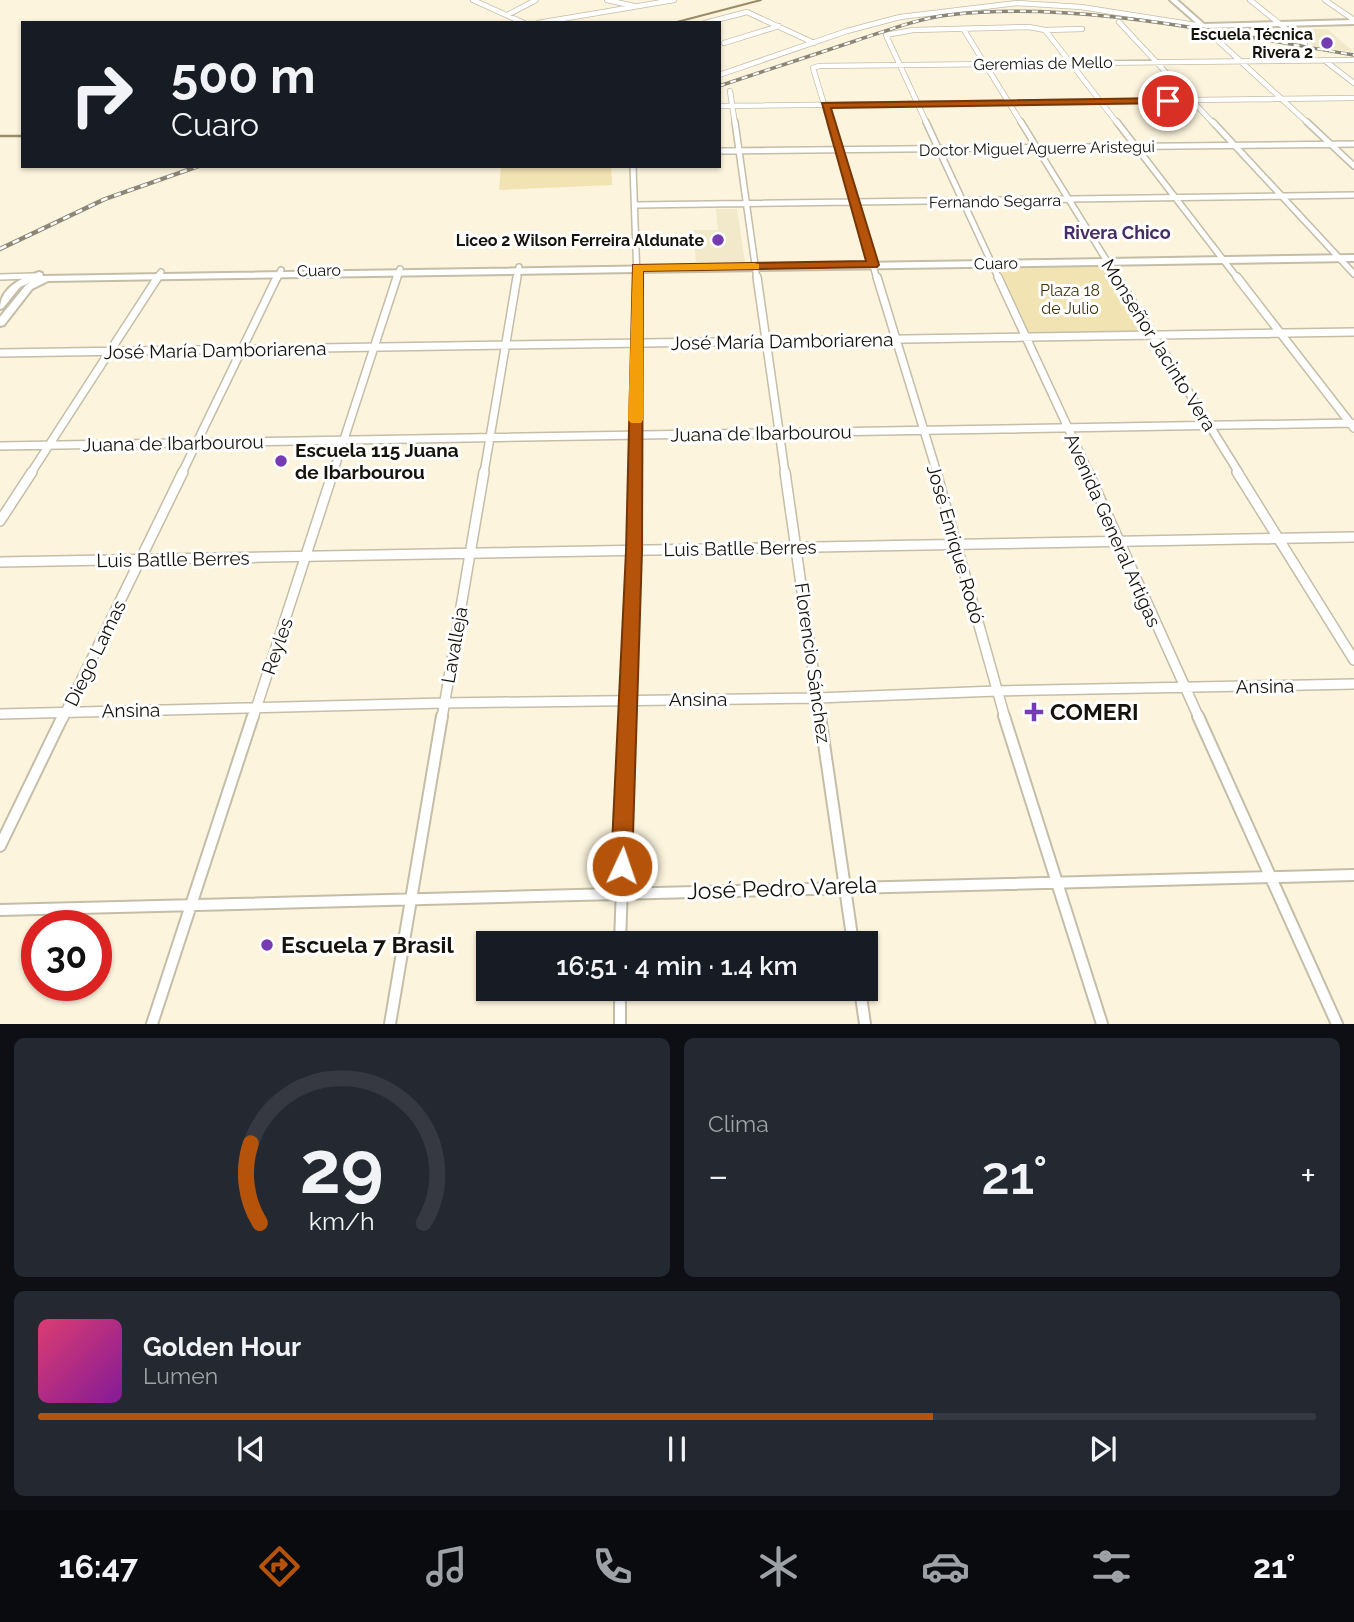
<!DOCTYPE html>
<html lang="es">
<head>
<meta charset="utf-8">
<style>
  body { margin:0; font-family:Raleway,sans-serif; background:#242831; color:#f1f3f6; height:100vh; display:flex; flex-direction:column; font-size:26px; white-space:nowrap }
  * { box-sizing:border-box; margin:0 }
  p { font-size:23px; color:#9ea1a6 }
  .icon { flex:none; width:38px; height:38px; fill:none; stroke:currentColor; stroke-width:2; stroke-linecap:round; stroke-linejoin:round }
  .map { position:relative; height:1024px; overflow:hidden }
  .side { display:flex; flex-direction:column; gap:14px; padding:14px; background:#0d0f14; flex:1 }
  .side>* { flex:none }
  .top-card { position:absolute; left:21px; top:21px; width:700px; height:147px; border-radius:0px; box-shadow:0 2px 5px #0004; background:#171b24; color:#f1f3f6; overflow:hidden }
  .speed { position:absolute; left:21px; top:910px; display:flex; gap:14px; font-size:35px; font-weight:700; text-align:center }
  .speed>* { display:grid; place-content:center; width:91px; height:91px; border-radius:50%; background:#171b24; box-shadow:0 2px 5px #0004; line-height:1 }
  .speed .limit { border:10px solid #d22; background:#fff; color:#111 }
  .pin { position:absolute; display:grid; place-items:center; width:60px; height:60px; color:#fff; margin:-30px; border:4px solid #fff; border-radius:50%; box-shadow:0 2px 7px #0007 }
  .me { position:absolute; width:77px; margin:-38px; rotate:3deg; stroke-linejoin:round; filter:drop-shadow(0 0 5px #0008) }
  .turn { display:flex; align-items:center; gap:24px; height:147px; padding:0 35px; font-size:32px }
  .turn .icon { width:91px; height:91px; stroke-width:2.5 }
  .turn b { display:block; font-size:49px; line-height:60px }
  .big { font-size:52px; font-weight:600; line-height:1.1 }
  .side .widget { flex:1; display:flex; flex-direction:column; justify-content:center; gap:10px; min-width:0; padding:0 24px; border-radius:10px; background:#242831 }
  .side .dial { align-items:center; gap:0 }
  .dial svg { height:182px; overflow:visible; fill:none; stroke:#363941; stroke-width:7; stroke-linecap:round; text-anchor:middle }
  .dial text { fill:#f1f3f6; stroke:none }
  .song { display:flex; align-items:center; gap:21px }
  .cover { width:84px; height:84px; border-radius:10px; background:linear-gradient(135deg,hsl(340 70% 55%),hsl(290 70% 35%)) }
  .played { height:7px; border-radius:4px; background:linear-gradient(90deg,#b45309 70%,#363941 70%) }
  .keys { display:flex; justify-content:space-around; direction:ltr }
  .heat { display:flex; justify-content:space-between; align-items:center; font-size:38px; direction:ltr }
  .side .tiles { flex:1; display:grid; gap:14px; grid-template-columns:1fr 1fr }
  .widget:last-child { grid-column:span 2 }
  .trip { position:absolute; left:476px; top:931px; width:402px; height:70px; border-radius:0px; background:#171b24; box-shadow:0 2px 5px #0004; font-weight:600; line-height:70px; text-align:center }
  .dock { display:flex; height:112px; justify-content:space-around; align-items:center; background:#090b0e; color:#9ea1a6 }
  .dock .icon { width:49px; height:49px }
  .dock .on { color:#b45309 }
  .dock b { font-size:32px; color:#f1f3f6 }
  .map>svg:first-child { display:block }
</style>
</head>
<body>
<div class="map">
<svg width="1354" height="1024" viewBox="0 0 1354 1024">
  <rect width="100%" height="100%" fill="#fcf4dd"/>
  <path fill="#f2e8ca" d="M1293 29H1327L1354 52 1313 46Z
    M716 209H737L745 262H696L693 230H718Z"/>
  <path fill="#f2e3b3" d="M501 166H611L612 185 499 190Z
    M1104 264 1146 333 1030 334 998 265Z"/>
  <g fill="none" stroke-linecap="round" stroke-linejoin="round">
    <path stroke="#988c68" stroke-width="2" d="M673 23 761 0"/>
    <path stroke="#988c68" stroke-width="2.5" d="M0 136H23"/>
    <g stroke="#c4bda7" stroke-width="6">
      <path id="street-far4" d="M473 0 524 23
        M607 0 634 6
        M1250 0 1305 44
        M1325 0 1354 20
        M509 14 536 0
        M1119 22 1214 124
        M538 23 674 0
        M705 23 747 12 814 43
        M964 30 1022 124
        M1045 30 1082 29
        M724 43 779 26
        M1324 60 1354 83
        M719 75 847 31 900 17 1017 3 1081 7 1202 26 1309 124
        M730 91 735 124
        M719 106 1354 98
        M830 124 813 68 819 66 1354 60
        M927 124 886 35 913 30 1029 27 1045 30 1118 124"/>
    </g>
    <g stroke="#c4bda7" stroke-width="8">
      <path id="street-far3" d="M735 122 757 279
        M830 122 877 279
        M926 122 999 279
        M1021 122 1118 279
        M1117 122 1238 279
        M1213 122 1354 274
        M1307 122 1354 166
        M719 151 1354 144
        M633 166 637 279
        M636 205 1354 195
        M0 277 33 276
        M156 279 161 272
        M277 279 281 270
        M397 279 400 269
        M517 279 519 267"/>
    </g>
    <g stroke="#c4bda7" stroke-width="10">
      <path id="street-far2" d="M757 277 785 473
        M877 277 937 473
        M998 277 1089 473
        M1117 277 1239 473
        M1237 277 1354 428
        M0 353 1354 332
        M0 446 1351 423
        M31 473 158 277
        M182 473 277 277
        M333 473 397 277
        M484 473 517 277
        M635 473 637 277"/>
    </g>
    <g stroke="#c4bda7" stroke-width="12">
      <path id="street-far1" d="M785 472 820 718
        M936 472 1005 718
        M1088 472 1199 718
        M1237 472 1354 660
        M0 521 32 472
        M0 562 1354 537
        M0 714 444 703 817 698 996 691 1354 684
        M63 718 183 472
        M253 718 333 472
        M442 718 484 472
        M628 718 635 472"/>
    </g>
    <g stroke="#c4bda7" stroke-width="14">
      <path id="street" d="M820 716 853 943
        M1004 716 1102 1024
        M1198 716 1337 1024
        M0 846 63 716
        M0 910 1354 875
        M620 943 628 716
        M620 989V1024
        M860 989 865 1024
        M152 1024 253 716
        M390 1024 442 716"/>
    </g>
    <g stroke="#c4bda7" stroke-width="4">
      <path id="secondary" d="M1170 0H1177L1204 24 1354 20V24L1202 28Z
        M1354 255V261L48 281 32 289 4 325 0 326V317L26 285 31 282 20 287 3 308 0 309C0 288 21 278 39 272L42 273 43 276Z"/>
    </g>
    <use href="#street-far4" stroke="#fff" stroke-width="4.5"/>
    <use href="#street-far3" stroke="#fff" stroke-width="5"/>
    <use href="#street-far2" stroke="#fff" stroke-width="7"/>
    <use href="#street-far1" stroke="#fff" stroke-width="9"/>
    <use href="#street" stroke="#fff" stroke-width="10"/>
    <use href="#secondary" fill="#fff" fill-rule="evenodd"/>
    <g stroke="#8b8676" stroke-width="3.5">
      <path id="rail-far1" d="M719 86C764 71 810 56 855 41 886 31 916 19 948 15 1077 0 1225 34 1354 55"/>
    </g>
    <g stroke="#8b8676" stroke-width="4.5">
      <path id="rail" d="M0 249 105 199 199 166"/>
    </g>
    <use href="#rail-far1" stroke="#fff" stroke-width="2" stroke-dasharray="6" stroke-linecap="butt"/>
    <use href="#rail" stroke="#fff" stroke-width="2.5" stroke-dasharray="7" stroke-linecap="butt"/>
  </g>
  <path fill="#b45309" stroke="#753606" stroke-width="2" d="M1168 98 1172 99V103L831 108 879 265 877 267 643 271 642 551 632 866 629 874 622 877 614 874 611 866 626 551 633 265 866 261 822 103Z"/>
  <path fill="#f59e0b" d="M754 263 759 264V269L643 271V420L641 423H631L628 420 633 265Z"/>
  <g fill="#753bb2" stroke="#fff" stroke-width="2.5">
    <circle cx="1327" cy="43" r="7"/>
    <circle cx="718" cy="240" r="7"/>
    <circle cx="281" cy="461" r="7"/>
    <path d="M1030.5 701.5h7v7h7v7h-7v7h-7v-7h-7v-7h7z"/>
    <circle cx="267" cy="945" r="7"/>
  </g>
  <g text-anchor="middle" stroke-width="6" stroke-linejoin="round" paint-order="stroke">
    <g font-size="16" font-weight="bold" fill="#15130b" stroke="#fff" text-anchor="end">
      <text x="1313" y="40">Escuela Técnica<tspan x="1313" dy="18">Rivera 2</tspan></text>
      <text x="704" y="246">Liceo 2 Wilson Ferreira Aldunate</text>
    </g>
    <g font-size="16" fill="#15130b" stroke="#fff">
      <text transform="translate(1043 63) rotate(-1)" y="6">Geremias de Mello</text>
      <text transform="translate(1037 148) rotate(-1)" y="6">Doctor Miguel Aguerre Aristegui</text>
      <text transform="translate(995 201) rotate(-1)" y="6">Fernando Segarra</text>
      <text transform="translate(996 263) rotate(-1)" y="6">Cuaro</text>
      <text transform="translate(319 270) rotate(-1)" y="6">Cuaro</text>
    </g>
    <g font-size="16" fill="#40340c" stroke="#fff">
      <text x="1070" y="296">Plaza 18<tspan x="1070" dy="18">de Julio</tspan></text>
    </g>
    <g font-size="18" font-weight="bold" fill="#462c66" stroke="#fff">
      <text x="1117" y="239">Rivera Chico</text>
    </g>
    <g font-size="19" fill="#15130b" stroke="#fff">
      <text transform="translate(782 341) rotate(-1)" y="7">José María Damboriarena</text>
      <text transform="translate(1159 345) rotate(58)" y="7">Monseñor Jacinto Vera</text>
      <text transform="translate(215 350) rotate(-1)" y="7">José María Damboriarena</text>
      <text transform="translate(761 433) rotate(-1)" y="7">Juana de Ibarbourou</text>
      <text transform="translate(173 443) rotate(-1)" y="7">Juana de Ibarbourou</text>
      <text transform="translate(1113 530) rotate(66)" y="7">Avenida General Artigas</text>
      <text transform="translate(956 544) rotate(74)" y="7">José Enrique Rodó</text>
      <text transform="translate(740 548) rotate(-1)" y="7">Luis Batlle Berres</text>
      <text transform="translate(173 559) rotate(-1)" y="7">Luis Batlle Berres</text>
      <text transform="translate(454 645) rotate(-80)" y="7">Lavalleja</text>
      <text transform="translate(277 646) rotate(-71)" y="7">Reyles</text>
      <text transform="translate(95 653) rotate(-64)" y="7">Diego Lamas</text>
      <text transform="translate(813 663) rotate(82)" y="7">Florencio Sánchez</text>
      <text transform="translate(1265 686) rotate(-1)" y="7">Ansina</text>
      <text x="698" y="706">Ansina</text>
      <text transform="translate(131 710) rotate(-1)" y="7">Ansina</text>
    </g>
    <g font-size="19" font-weight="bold" fill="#15130b" stroke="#fff" text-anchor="start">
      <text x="295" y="457">Escuela 115 Juana<tspan x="295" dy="22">de Ibarbourou</tspan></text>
    </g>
    <g font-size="23" font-weight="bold" fill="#15130b" stroke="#fff" text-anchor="start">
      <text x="1050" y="720">COMERI</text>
      <text x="281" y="953">Escuela 7 Brasil</text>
    </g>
    <g font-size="23" fill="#15130b" stroke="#fff">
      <text transform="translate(782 888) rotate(-2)" y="8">José Pedro Varela</text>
    </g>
  </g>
</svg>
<div class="speed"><div class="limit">30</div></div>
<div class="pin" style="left:1168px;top:101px;background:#d93025"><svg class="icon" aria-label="arrive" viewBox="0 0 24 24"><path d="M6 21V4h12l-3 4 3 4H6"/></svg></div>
<svg class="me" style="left:622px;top:866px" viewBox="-20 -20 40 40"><circle r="17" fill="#b45309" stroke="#fff" stroke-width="3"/><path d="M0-11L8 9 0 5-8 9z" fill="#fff"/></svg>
<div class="trip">16:51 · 4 min · 1.4 km</div>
<div class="top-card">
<div class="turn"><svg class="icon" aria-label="right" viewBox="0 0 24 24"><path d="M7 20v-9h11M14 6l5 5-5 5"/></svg><div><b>500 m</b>Cuaro</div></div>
</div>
</div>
<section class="side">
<div class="tiles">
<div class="widget dial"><svg viewBox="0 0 100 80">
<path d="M14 69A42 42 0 1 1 86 69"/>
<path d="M14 69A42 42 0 0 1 10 34" stroke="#b45309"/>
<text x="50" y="56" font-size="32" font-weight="700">29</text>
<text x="50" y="72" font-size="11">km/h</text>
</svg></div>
<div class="widget"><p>Clima</p>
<div class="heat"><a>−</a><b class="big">21°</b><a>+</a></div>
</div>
<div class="widget">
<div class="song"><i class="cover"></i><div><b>Golden Hour</b><p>Lumen</p></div></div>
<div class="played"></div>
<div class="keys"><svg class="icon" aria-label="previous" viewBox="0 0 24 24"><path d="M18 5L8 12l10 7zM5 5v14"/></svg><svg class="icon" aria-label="pause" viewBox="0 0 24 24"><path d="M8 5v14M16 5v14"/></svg><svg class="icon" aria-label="next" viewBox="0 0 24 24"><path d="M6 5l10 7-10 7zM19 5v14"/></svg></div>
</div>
</div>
</section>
<nav class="dock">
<b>16:47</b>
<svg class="icon on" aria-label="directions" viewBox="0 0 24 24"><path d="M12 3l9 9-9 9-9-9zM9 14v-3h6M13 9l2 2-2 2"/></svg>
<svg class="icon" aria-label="music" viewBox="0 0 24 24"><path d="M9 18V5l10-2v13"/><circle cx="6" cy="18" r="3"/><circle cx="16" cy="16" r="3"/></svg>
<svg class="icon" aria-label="phone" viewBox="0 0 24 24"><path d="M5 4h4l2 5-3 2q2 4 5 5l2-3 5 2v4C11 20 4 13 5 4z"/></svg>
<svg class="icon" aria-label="climate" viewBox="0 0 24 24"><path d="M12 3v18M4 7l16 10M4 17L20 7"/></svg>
<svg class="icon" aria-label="car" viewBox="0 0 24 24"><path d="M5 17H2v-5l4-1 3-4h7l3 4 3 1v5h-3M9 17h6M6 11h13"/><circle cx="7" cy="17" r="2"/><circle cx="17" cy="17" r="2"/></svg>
<svg class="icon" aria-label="filters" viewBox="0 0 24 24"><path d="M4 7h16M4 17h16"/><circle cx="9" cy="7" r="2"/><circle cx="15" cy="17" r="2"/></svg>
<b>21°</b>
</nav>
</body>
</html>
